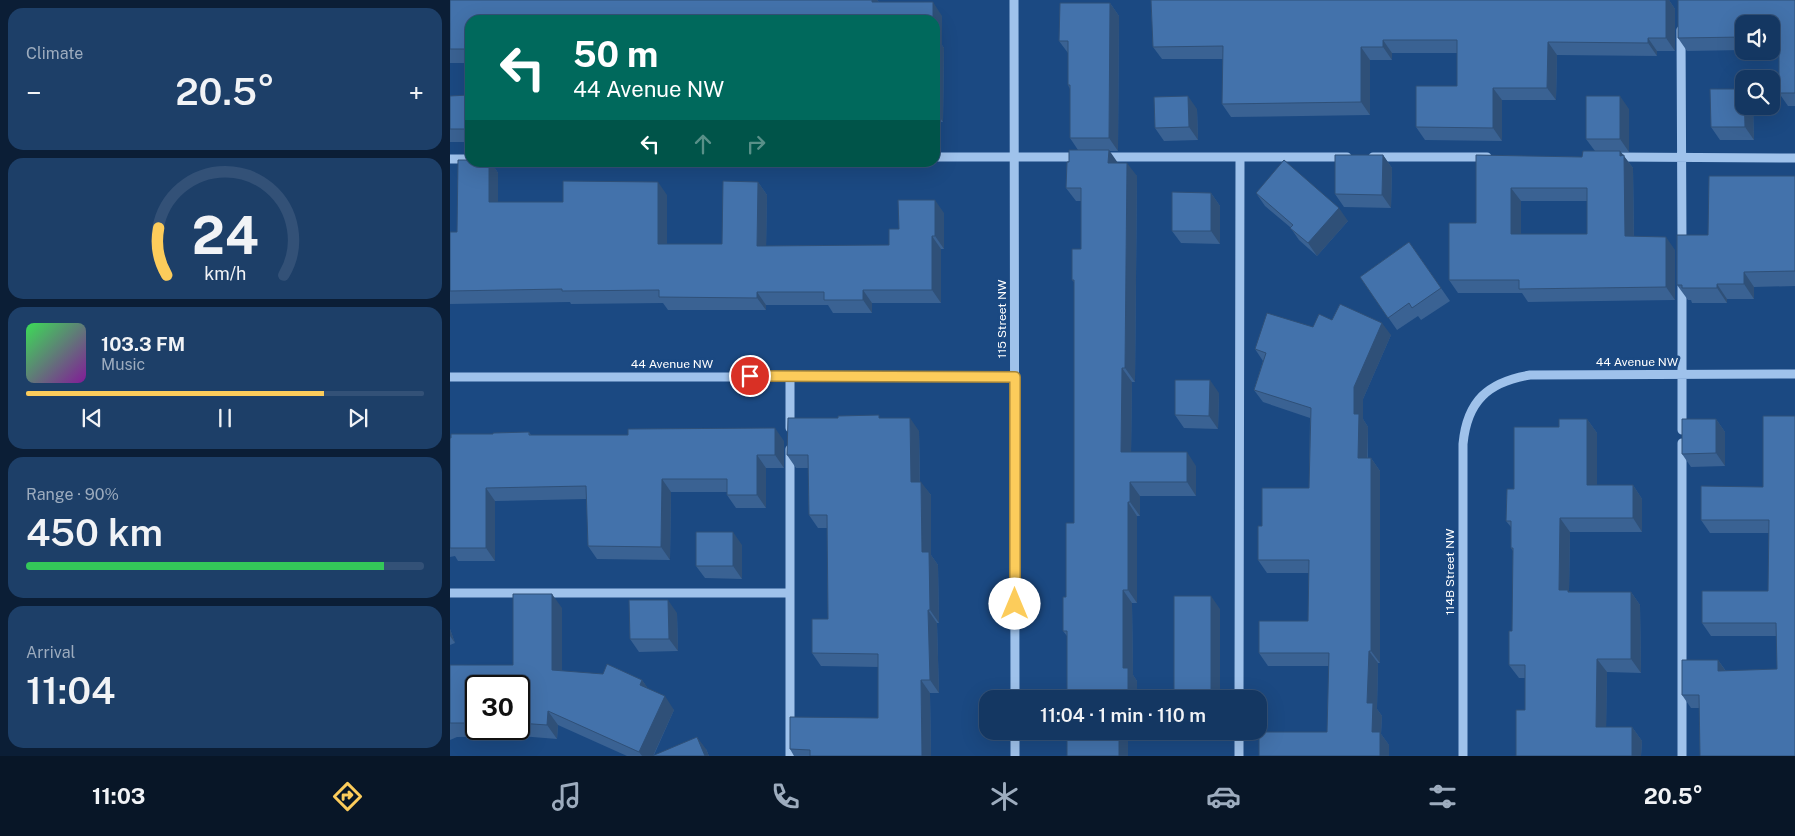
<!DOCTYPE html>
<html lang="en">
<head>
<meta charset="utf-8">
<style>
  body { margin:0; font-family:"Public Sans",sans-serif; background:#1d3f68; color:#f1f3f6; height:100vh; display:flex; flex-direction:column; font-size:19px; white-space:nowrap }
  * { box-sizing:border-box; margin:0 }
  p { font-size:16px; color:#9dacbe }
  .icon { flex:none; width:28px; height:28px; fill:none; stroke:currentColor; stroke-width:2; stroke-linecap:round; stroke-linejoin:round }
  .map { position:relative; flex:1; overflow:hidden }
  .drawer { display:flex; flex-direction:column; gap:8px; padding:8px; background:#0b1e36; width:450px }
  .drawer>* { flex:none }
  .banner { position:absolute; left:15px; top:15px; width:475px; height:152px; border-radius:15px; box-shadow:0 5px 20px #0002,0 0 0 1px #335177; background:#00695c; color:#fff; overflow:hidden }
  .controls { position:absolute; left:1285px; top:15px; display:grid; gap:10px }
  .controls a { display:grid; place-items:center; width:45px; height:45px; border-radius:10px; background:#143762; box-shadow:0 5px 20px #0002,0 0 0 1px #335177; font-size:25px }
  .speed { position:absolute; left:15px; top:675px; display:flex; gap:10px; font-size:25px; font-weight:700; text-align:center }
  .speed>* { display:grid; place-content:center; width:65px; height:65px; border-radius:50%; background:#143762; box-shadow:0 5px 20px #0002,0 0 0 1px #335177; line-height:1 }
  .speed .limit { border:2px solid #111; border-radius:8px; background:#fff; color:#111 }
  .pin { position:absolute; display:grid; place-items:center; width:42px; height:42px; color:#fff; margin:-21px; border:2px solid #fff; border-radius:50%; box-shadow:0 1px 5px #0007 }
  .me { position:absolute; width:55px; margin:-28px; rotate:0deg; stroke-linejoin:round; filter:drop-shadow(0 0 4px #0008) }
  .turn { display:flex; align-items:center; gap:18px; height:105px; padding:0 25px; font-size:22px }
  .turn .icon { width:65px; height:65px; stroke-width:2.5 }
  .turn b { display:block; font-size:35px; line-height:42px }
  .lanes { display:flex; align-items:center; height:48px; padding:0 25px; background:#0003; justify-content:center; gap:25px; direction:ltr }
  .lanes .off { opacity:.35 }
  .big { font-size:38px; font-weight:600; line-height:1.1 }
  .drawer .tile { flex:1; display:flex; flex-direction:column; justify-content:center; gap:8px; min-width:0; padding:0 18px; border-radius:15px; background:#1d3f68 }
  .drawer .dial { align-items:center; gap:0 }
  .dial svg { height:130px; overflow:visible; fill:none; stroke:#335177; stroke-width:7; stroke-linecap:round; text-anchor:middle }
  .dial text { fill:#f1f3f6; stroke:none }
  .song { display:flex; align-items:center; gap:15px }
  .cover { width:60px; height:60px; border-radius:8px; background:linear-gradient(135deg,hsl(130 70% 55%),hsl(290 70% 35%)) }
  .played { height:5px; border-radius:2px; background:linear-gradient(90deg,#fccc5b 75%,#335177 75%) }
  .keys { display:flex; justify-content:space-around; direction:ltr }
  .heat { display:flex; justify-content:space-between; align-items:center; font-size:28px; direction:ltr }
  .charge { height:8px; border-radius:4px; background:linear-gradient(90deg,#34c759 90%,#335177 0) }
  .trip { position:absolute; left:529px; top:690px; width:288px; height:50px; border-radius:15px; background:#143762; box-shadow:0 5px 20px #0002,0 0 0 1px #335177; font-weight:600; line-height:50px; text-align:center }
  .dock { display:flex; height:80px; justify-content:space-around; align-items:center; background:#081627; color:#9dacbe }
  .dock .icon { width:35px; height:35px }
  .dock .on { color:#fccc5b }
  .dock b { font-size:22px; color:#f1f3f6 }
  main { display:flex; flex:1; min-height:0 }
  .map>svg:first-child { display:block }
</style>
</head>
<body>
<main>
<section class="drawer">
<div class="tile"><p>Climate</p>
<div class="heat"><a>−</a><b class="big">20.5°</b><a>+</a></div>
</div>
<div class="tile dial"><svg viewBox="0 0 100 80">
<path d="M14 69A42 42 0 1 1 86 69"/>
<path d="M14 69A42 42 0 0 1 9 40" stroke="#fccc5b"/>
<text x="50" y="56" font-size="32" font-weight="700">24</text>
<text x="50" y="72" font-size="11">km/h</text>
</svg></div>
<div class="tile">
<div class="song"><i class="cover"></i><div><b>103.3 FM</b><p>Music</p></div></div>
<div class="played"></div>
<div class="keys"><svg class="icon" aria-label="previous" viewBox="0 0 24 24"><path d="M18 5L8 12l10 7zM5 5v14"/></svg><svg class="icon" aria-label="pause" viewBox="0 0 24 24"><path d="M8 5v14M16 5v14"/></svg><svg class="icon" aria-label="next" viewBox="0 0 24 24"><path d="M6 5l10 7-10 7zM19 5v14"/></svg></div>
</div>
<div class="tile"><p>Range · 90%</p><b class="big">450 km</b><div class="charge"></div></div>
<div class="tile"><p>Arrival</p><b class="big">11:04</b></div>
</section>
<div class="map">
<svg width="1345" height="756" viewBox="0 0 1345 756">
  <rect width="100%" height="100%" fill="#1b4982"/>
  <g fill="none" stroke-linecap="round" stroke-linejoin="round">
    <path stroke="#9fc2eb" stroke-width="9" d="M564 0 565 699
      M1231 30 1232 247
      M485 157H630
      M653 157H897
      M923 157H1037
      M1165 157 1345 158
      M0 159H20
      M340 376V428
      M0 377H565
      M1232 430V280
      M0 593H340
      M789 699 790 157
      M565 731V756
      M340 756V449
      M789 756V731
      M1013 756V444C1017 401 1038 382 1080 375L1345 374
      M1232 756V443"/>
  </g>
  <path fill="#3a6293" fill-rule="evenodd" d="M0 0H427L429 2 492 16V45L494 48 493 122H485V20H20V63H0Z
    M701 0H1219L1225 9V51H1207V56L1107 55 1106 100H1052V141L975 140 966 127 1007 86V53H942V60H920V115L781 117 772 104 773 59H712L703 47Z
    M1345 0V106H1338L1329 93V52L1315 53 1314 51H1321V24H1294V50L1237 51 1228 38Z
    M660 3 669 16 668 151H659L667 163 687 176 685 382H682L681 452 746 466V496H690V516H687V603H682L683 675 687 681V699H617V636L613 631 624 523V282L622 280 631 249V201H626L616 188 619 162 628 150 620 138V89L618 85V53L609 41Z
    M0 96 20 97V142H0Z
    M1294 106H1303L1304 140H1270L1261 127Z
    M747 109 748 140 714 141 705 128Z
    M1179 109V152H1171L1183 168 1184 236 1225 250V300L1078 302 1072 293H1008L999 280 1026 223V155L1132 157 1145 151 1136 139ZM1071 201H1137V234H1071Z
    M933 155 942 168 941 208 894 207 885 194Z
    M20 162H41L48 173V202H113L217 195V244H272L308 182 317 195 316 246 439 245 449 229 494 213V249H491V303H422V313H383L378 305H316V310H218L213 303 121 304 120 302 0 304V232H7Z
    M1345 176V286L1304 287V299H1277V303H1242L1241 300H1238L1227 285 1258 235Z
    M761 193 770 206V244L731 243 722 231Z
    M806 193 898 221 867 256 849 240 840 227 815 206Z
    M959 242 1000 301 971 320 968 316 947 330 910 277Z
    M882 320 941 335 913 399V419L918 427V458H921L930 471V663H928L927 709 932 716 931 734 939 745 877 732 879 666H818L809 653 858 621 859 573H817L808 560 812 526 859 488 860 418 813 402 804 390 813 361 805 349Z
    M769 393 768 429 734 428 725 415Z
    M1313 416 1345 756 1250 708H1241L1232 695 1268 660 1276 671 1327 669V636H1261L1252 623 1318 591 1319 533H1260L1251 520 1313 487Z
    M431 418 469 431 470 482 481 495V555L488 565 489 623H487L489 693H480L481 756H344L340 749 428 718V667L371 666 362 653 378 619 377 528H368L359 515 358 468H346L337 455Z
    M1137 419 1147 433V485H1183L1192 499V532H1120L1119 591 1120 592H1181L1190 605 1191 673 1157 672 1156 727H1182L1192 741 1191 756H1066L1075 710V678H1069L1059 665 1062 631 1063 551 1061 548V527L1056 521 1109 427Z
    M1266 419 1275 432V466L1241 467 1232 454Z
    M79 432 81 435 334 441V468H316V508H286L277 495V492H221L220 560 147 559 138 546 137 499 45 501V561H8L5 556 0 557V438Z
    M292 545V579L255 578 246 566Z
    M112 608V671L192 680 198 689 224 710 204 755 256 749 259 756H177L108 725 107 739 70 736 7 737 0 740V665H63ZM26 686H69V729H26Z
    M227 613 228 651 189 652 180 639Z
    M0 629 5 643 0 645Z"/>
  <path fill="#2f5078" d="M422 0H427L432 6 422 2Z
    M1216 0H1219L1225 9V51L1216 38Z
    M483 2 492 16V45L494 48 493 122 485 111V20H483Z
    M660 3 669 16 668 151 659 138Z
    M1198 38 1207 51V56L1198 43Z
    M933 40 942 53V60L933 47Z
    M1098 42 1107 55 1106 100 1097 88Z
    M911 47 920 60V115L911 102Z
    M1043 88 1052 100V141L1043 128Z
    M19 95 20 97V129Z
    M738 96 747 109 748 140 739 127Z
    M1170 96 1179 109V152L1170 139Z
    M1294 106H1303L1304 140 1295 127Z
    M659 150 668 163H658Z
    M1170 151 1183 168 1184 249 1175 236Z
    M933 155 942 168 941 208 932 195Z
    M39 162H41L48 173V215L39 202Z
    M677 163 687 176 685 382 675 368Z
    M208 182 217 195V257L208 244Z
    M308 182 317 195 316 259 307 246Z
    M1061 188 1071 201V246L1061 234Z
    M761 193 770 206V244L761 231Z
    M485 200 494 213V249L485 236Z
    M889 208 898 221 867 256 858 243Z
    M482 236 491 249V303L482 290Z
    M1216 237 1225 250V300L1216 287Z
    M1294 272 1304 287V299L1294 284Z
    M1267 284 1277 299V303L1267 288Z
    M413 290 422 303V313L413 300Z
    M307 292 316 305V310L307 298Z
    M932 323 941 335 913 399V419L918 427 917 471 908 458 904 414V387Z
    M672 368 682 382 681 466 671 452Z
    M760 380 769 393 768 429 759 416Z
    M460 418 469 431 470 495 461 482Z
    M1137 419 1147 433V499L1137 485Z
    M1266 419 1275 432V466L1266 453Z
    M325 428 334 441V468L325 455Z
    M737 452 746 466V496L737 482Z
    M307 455 316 468V508L307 495Z
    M921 458 930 471V663L921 651Z
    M212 479 221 492 220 560 211 547Z
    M471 482 481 495V555L488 565 489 623 480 610 472 552Z
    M680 482 690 496V516L680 502Z
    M1183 485 1192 499V532L1183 518Z
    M36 488 45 501V561L36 548Z
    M678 502 687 516V603L678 590Z
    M1110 518 1120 532 1119 591 1128 603 1109 590Z
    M283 532 292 545V579L283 566Z
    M673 590 682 603 683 675 687 681V699H679L678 697 673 668Z
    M1181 592 1190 605 1191 673 1181 659Z
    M102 594 112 608V684L102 670Z
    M761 596 770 609V699L761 698Z
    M218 600 227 613 228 651 219 639Z
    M478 610 487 623 489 693 480 680Z
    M0 629 5 643 0 636Z
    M919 651 928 663 927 709 932 716 931 734 939 745V756H930L922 732 917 703Z
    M1147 659 1157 672 1156 741 1146 727Z
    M1268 660 1277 673 1268 671Z
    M192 680 202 694 190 685Z
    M471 680 480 693 481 756H472Z
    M215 696 224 710 203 756H192L189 752Z
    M98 711 108 725 107 739 97 725Z
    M1182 727 1192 741 1191 756H1182Z
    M669 731H678V756H669Z
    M247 737 256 749 259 756H255Z"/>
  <path fill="#4372ab" stroke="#2f5078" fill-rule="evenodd" d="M0 0H422V2H483V20H20V49H0Z
    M701 0H1216V38H1198V43L1098 42 1097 88H1043V128L966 127V86H1007V40H933V47H911V102L772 104 773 46 703 47Z
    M1228 0H1345V93H1329V39L1321 40V24H1294V37L1228 38Z
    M610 3H660L659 138H620V85H618V41H609Z
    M1260 89H1294L1295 127H1261Z
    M19 95 20 129H0V96Z
    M738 96 739 127 705 128 704 97Z
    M1136 96H1170V139H1136Z
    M619 150H659L658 163H677L675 368H672L671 452H737V482H680V502H678V590H673V668H678V697H669V699H617V631H613V597H616V523H624V280H622V249H631V188H616L617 162H619Z
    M1133 151H1170V156L1174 155 1175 236 1216 237V287L1069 289V280H999V223H1026V155L1132 157ZM1061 188H1137V234H1061Z
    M885 155H933L932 195 885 194Z
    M8 160H20V162H39V202H113V181L208 182V244H272L273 181 308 182 307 246 439 245V229H449L448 200H485V236H482V290H413V300H374V292H307V298L209 297V290L112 291V289L0 291V232H7Z
    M834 160 889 208 858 243 840 228 843 225 806 193Z
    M1259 176H1345V271L1294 272V284H1267V288H1232V285H1227V235H1258Z
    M722 192 761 193V231H722Z
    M959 242 991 288 962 308 959 303 938 318 910 277Z
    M890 304 932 323 904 387V414H909L908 458H921V651H919L917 703H923L922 732H930V756H809V732H877L879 653H809V621H858L859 560H808V526H812V488H859L861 408 804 390 816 353 805 349 817 313 863 327 869 314 882 320Z
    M725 380H760L759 416 725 415Z
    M429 415V418H460L461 482H471L472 552H479L480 610H478L480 680H471L472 756H360V750L340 749V717L428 718V654L362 653V619H378L377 515H359L358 455H337L338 418H388V416Z
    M1313 416H1345V756H1250L1249 695H1232V660H1268V671L1327 669 1326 623H1252V591H1318L1319 520H1251V486L1313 487Z
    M1109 419H1137V485H1183V518H1110L1109 590H1118V592H1181V659H1147L1146 727H1182V756H1066V710H1075V665H1059V631H1062L1063 548H1061V521H1056L1057 489H1064V427H1109Z
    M1232 419H1266V453L1232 454Z
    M325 428V455H307V495H277V479H212L211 547 138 546 136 486 36 488V548H0V438H1V434H43V433L79 432V435H178V429Z
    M246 532H283V566H246Z
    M63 594H102V670L153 674 157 664 192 680 190 685 215 696 189 752 98 711 97 725 69 723V686H26V723H0V665H63Z
    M724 596H761V698L724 699Z
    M179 600H218L219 639H180Z
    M617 731H669V756H617Z
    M247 737 255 756H202Z"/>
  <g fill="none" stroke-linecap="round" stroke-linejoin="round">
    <g stroke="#a4853b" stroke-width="12">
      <path id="route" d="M300 376 565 377V604"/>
    </g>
    <use href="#route" stroke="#fccc5b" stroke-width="9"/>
  </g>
  <g text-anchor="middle" stroke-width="5" stroke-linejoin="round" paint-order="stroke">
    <g font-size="12" fill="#fff" stroke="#1b4982">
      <text transform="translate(552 319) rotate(-90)" y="4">115 Street NW</text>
      <text x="1187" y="366">44 Avenue NW</text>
      <text x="222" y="368">44 Avenue NW</text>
      <text transform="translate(1000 572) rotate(-90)" y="4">114B Street NW</text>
    </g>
  </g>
</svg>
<div class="controls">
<a><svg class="icon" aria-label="sound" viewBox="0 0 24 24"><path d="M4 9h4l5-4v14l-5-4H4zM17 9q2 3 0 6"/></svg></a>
<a><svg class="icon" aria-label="search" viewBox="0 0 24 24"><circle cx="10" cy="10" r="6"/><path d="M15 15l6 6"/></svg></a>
</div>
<div class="speed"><div class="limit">30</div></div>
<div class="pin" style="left:300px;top:376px;background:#d93025"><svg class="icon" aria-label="arrive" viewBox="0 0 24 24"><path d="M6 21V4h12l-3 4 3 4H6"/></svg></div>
<svg class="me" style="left:565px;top:604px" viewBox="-20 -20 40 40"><circle r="19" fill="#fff"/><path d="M0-13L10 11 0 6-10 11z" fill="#fccc5b"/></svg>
<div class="trip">11:04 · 1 min · 110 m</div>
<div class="banner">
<div class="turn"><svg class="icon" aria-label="left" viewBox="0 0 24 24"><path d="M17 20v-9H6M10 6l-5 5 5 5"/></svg><div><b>50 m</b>44 Avenue NW</div></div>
<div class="lanes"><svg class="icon" aria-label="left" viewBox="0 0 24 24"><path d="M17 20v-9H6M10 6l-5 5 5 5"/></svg><svg class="icon off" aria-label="ahead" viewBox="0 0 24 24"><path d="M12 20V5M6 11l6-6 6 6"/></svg><svg class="icon off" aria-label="right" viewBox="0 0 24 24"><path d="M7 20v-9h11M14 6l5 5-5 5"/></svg></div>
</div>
</div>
</main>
<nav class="dock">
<b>11:03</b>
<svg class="icon on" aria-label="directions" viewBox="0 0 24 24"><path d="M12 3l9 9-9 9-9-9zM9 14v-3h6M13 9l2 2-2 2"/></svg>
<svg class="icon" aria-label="music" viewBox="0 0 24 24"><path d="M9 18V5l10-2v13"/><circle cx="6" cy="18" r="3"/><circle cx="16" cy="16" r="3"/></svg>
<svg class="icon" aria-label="phone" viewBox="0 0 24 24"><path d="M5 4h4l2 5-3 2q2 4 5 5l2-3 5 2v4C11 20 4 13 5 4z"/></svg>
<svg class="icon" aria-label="climate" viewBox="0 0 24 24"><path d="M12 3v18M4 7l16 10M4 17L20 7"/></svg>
<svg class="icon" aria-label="car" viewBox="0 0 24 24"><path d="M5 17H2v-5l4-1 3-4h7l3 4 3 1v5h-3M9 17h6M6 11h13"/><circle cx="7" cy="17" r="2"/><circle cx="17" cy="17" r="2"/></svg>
<svg class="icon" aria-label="filters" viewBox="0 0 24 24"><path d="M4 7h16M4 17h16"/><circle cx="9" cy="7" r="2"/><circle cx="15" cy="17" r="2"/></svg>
<b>20.5°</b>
</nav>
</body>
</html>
